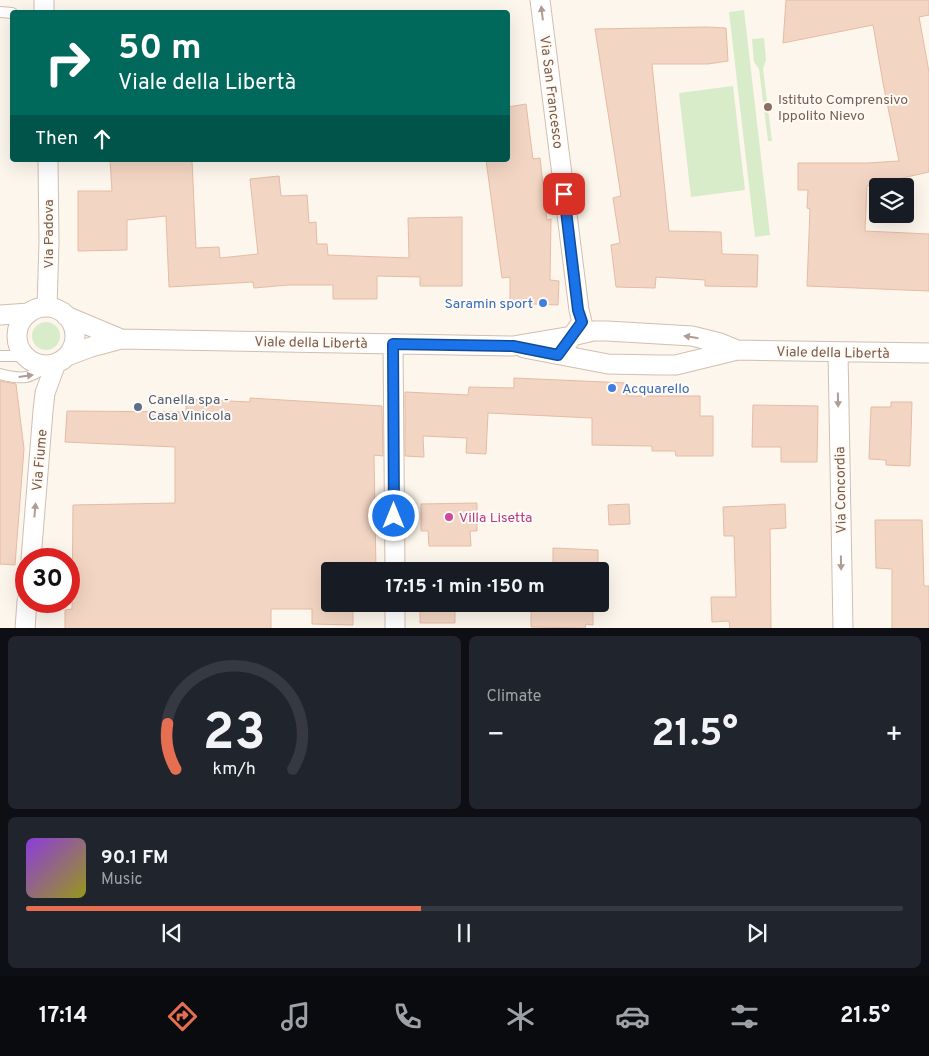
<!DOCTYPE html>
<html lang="en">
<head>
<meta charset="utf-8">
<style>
  body { margin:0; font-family:Overpass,sans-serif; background:#20242c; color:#f1f3f6; height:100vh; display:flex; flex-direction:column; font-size:19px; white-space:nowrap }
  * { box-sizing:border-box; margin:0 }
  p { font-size:16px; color:#9ea1a6 }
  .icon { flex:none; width:28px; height:28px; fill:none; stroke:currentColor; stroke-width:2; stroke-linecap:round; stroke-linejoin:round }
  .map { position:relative; height:628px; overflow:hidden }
  .panel { display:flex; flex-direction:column; gap:8px; padding:8px; background:#0d0f14; flex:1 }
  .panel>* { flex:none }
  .guide { position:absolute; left:10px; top:10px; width:500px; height:152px; border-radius:5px; box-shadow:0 5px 20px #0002; background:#00695c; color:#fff; overflow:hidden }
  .controls { position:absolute; left:869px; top:178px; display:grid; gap:10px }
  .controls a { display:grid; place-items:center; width:45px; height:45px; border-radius:5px; background:#171b24; box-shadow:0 5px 20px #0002; font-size:25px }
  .speed { position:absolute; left:15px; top:548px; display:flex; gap:10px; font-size:25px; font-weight:700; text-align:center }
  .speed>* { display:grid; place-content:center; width:65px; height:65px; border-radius:50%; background:#171b24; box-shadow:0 5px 20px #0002; line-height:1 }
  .speed .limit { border:8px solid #d22; background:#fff; color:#111 }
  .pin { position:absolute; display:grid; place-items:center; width:42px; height:42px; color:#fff; margin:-21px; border-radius:10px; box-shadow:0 2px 8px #0006 }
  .me { position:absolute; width:55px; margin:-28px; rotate:0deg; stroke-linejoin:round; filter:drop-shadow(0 0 4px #0008) }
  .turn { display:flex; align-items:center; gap:18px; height:105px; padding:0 25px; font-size:22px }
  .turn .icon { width:65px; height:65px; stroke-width:2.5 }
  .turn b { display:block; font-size:35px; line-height:42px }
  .then { display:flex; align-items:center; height:48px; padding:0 25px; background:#0003; gap:10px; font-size:19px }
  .big { font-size:38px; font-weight:700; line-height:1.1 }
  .panel .widget { flex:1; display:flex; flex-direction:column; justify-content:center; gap:8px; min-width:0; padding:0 18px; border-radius:8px; background:#20242c }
  .panel .dial { align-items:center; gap:0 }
  .dial svg { height:130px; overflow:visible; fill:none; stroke:#363941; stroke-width:7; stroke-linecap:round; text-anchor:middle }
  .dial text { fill:#f1f3f6; stroke:none }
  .song { display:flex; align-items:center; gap:15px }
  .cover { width:60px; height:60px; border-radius:8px; background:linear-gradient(135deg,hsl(270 70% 55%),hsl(60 70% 35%)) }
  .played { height:5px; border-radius:2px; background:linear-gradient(90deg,#e76f51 45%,#363941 45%) }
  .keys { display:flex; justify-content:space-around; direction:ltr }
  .heat { display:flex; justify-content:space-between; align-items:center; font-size:28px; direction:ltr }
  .panel .tiles { flex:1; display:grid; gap:8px; grid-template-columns:1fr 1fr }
  .widget:last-child { grid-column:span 2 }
  .trip { position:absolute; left:321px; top:562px; width:288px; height:50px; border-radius:5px; background:#171b24; box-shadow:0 5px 20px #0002; font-weight:700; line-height:50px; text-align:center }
  .tab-bar { display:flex; height:80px; justify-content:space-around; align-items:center; background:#090b0e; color:#9ea1a6 }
  .tab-bar .icon { width:35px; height:35px }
  .tab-bar .on { color:#e76f51 }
  .tab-bar b { font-size:22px; color:#f1f3f6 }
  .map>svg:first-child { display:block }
</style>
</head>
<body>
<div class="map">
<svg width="929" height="629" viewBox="0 0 929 629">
  <rect width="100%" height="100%" fill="#fdf6ec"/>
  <path fill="#d8ecc9" d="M744 10 770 235 755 237 729 12Z
    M764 38 766 60 763 69 772 141H768L759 69 754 62 752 39Z
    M733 86 745 190 691 197 679 93Z
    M32 336a14 14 0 1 1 28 0a14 14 0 1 1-28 0Z"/>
  <path fill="#f3d5c3" stroke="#e6bba3" d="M786 0H929V15L919 17 929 72V172L867 186 865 231 929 234V291L807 286 810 209 807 208 808 190H798V163H868L899 161 883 83 873 25 783 43Z
    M707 27 726 28 728 61 708 64H652L669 231 721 232 722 254 758 255 757 287 705 286V280L656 277 655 288 616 287 611 245 620 243 613 198 621 196 595 29Z
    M526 104 533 159 540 158 547 220 551 219 550 280 559 281 558 305 510 303V277L502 278 486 160H508V107Z
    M110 160H192L196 248 219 247 220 258 258 254 250 179 279 176 281 196 307 195 309 223 316 222 317 244H327L328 255 409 258 408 218 462 217V286H420V277L377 276V299H333V285H288L254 288 253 282 169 287 166 216 127 220V250L78 251V191H112Z
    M514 378 627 383V396H700V416H713V456H676L675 451H652V446L592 445V418L488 413 486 454 466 453 467 438 423 436 424 457 405 456V392L468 395 469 387 514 388Z
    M0 381 16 384 24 449 15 565 0 564Z
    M250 398 382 406 383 456 374 455 376 570 330 571V604H360V608H353V625L312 624V609H271V629H65V610L72 609 73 505 175 503V447L65 442 67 411 186 412V399L250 402Z
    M891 402H912L910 466 886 465V460L869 459 871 407H891Z
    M753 405 818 406 817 462H781V447H752Z
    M477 503V531H470L471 546H429L428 531H421V504Z
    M629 504 630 524 609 525 608 505Z
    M785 504 786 528 770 529 771 629H730L729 621 712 622 711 597H736L734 536H724L723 507Z
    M875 520H922L924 586H929V629H892V569L876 568Z
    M553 548 598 550V571H553Z
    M603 582 602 609H593V625L586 624 585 628 531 627V604H600V583Z
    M420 604H455V623H420Z"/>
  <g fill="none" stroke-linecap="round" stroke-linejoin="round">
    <g stroke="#d1beb0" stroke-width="12">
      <path id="service" d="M0 12 12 13
        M0 356H24
        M0 374C24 380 29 379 49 365"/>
    </g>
    <g stroke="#d1beb0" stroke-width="21">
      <path id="minor" d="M540 0 579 310 582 322 568 342
        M44 12V0
        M47 307 49 242 48 160
        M17 336a29 29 0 1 1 58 0a29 29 0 1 1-58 0Z
        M0 315 29 313
        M66 316 121 339
        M393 344 395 571
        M524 348 608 364 658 365H676L737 350 929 353
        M838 352 843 629
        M67 356 91 347 121 339 513 346 572 336 593 331H607L692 336 720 343 737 350
        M31 559 43 411 45 393 56 363
        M395 604V629
        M25 629 27 601"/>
    </g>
    <use href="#service" stroke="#fff" stroke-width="10"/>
    <use href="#minor" stroke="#fff" stroke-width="19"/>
  </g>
  <defs><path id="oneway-solid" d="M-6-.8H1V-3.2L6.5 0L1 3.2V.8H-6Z" transform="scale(1.25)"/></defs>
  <g fill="#af9d94">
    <use href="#oneway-solid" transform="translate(542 13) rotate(-97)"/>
    <use href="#oneway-solid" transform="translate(691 337) rotate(-171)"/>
    <use href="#oneway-solid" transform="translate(26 376) rotate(-8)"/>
    <use href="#oneway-solid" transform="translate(838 400) rotate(89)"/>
    <use href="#oneway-solid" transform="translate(35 510) rotate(-85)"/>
    <use href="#oneway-solid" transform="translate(841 563) rotate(89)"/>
  </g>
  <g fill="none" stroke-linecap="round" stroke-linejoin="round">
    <g stroke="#114b97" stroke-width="12">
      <path id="route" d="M394 516 393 344 513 346 558 355 582 322 578 310 564 194"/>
    </g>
    <use href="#route" stroke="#1a73e8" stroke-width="9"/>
  </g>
  <circle fill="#8d6e63" stroke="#fffaf3" stroke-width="2" cx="768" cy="107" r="5"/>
  <g fill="#3f7fe0" stroke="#fffaf3" stroke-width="2">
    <circle cx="543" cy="303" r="5"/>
    <circle cx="612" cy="388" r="5"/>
  </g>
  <circle fill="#5c6f8a" stroke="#fffaf3" stroke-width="2" cx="138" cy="407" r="5"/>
  <circle fill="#d1479c" stroke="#fffaf3" stroke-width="2" cx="449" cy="517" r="5"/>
  <g text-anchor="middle" stroke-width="4" stroke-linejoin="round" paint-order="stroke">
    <g font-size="14" fill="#7a5c4d" stroke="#fffaf3">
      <text transform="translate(552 92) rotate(83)" y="5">Via San Francesco</text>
      <text transform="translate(48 234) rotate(-90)" y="5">Via Padova</text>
      <text transform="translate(311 342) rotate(1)" y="5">Viale della Libertà</text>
      <text transform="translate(833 352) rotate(1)" y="5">Viale della Libertà</text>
      <text transform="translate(39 460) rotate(-85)" y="5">Via Fiume</text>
      <text transform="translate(840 490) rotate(-91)" y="5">Via Concordia</text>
    </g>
    <g font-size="14" fill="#785e54" stroke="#fffaf3" text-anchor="start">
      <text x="778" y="104">Istituto Comprensivo<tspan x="778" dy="16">Ippolito Nievo</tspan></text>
    </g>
    <g font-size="14" fill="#366cbe" stroke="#fffaf3" text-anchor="end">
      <text x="533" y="308">Saramin sport</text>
      <text x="622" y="393" text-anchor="start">Acquarello</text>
    </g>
    <g font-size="14" fill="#4e5e75" stroke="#fffaf3" text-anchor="start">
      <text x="148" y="404">Canella spa -<tspan x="148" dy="16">Casa Vinicola</tspan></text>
    </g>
    <g font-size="14" fill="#b23c85" stroke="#fffaf3" text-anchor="start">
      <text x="459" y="522">Villa Lisetta</text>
    </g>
  </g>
</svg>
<div class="controls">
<a><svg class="icon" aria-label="layers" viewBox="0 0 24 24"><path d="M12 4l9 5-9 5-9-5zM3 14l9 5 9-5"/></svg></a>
</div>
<div class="speed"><div class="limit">30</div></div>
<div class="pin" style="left:564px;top:194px;background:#d93025"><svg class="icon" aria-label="arrive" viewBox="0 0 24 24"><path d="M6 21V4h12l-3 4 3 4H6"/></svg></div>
<svg class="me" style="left:394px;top:516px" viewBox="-20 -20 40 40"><circle r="17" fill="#1a73e8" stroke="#fff" stroke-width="3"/><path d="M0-11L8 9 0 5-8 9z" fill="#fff"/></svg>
<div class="trip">17:15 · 1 min · 150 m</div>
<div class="guide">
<div class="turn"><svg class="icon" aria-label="right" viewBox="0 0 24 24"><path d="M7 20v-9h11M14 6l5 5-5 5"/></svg><div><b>50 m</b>Viale della Libertà</div></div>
<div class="then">Then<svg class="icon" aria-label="ahead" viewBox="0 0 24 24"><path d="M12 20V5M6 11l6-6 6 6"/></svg></div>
</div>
</div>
<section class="panel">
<div class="tiles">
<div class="widget dial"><svg viewBox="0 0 100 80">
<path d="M14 69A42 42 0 1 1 86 69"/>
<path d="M14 69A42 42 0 0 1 9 41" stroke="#e76f51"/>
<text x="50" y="56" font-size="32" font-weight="700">23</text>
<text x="50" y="72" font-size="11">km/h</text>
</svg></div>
<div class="widget"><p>Climate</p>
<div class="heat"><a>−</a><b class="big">21.5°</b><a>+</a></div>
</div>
<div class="widget">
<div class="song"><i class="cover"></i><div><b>90.1 FM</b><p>Music</p></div></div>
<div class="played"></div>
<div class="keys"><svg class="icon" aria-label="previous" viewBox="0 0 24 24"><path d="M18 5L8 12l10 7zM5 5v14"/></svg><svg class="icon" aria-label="pause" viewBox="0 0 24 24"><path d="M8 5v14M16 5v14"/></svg><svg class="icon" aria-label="next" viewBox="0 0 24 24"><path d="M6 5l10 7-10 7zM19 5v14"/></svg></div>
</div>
</div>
</section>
<nav class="tab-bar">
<b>17:14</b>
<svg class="icon on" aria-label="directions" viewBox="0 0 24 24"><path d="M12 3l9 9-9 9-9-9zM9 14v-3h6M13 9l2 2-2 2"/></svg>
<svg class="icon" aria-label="music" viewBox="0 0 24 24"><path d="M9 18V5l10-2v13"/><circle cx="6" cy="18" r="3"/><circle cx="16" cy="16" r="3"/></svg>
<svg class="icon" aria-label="phone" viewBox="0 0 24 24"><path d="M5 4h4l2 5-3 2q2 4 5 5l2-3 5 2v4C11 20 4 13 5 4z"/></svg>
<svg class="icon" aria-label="climate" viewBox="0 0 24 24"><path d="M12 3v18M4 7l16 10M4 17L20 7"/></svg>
<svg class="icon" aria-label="car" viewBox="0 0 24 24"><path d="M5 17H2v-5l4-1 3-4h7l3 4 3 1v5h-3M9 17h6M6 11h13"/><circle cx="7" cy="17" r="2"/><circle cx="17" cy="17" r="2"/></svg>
<svg class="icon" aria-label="filters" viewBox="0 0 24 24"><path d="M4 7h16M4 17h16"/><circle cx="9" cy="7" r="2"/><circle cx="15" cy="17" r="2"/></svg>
<b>21.5°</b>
</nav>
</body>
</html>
